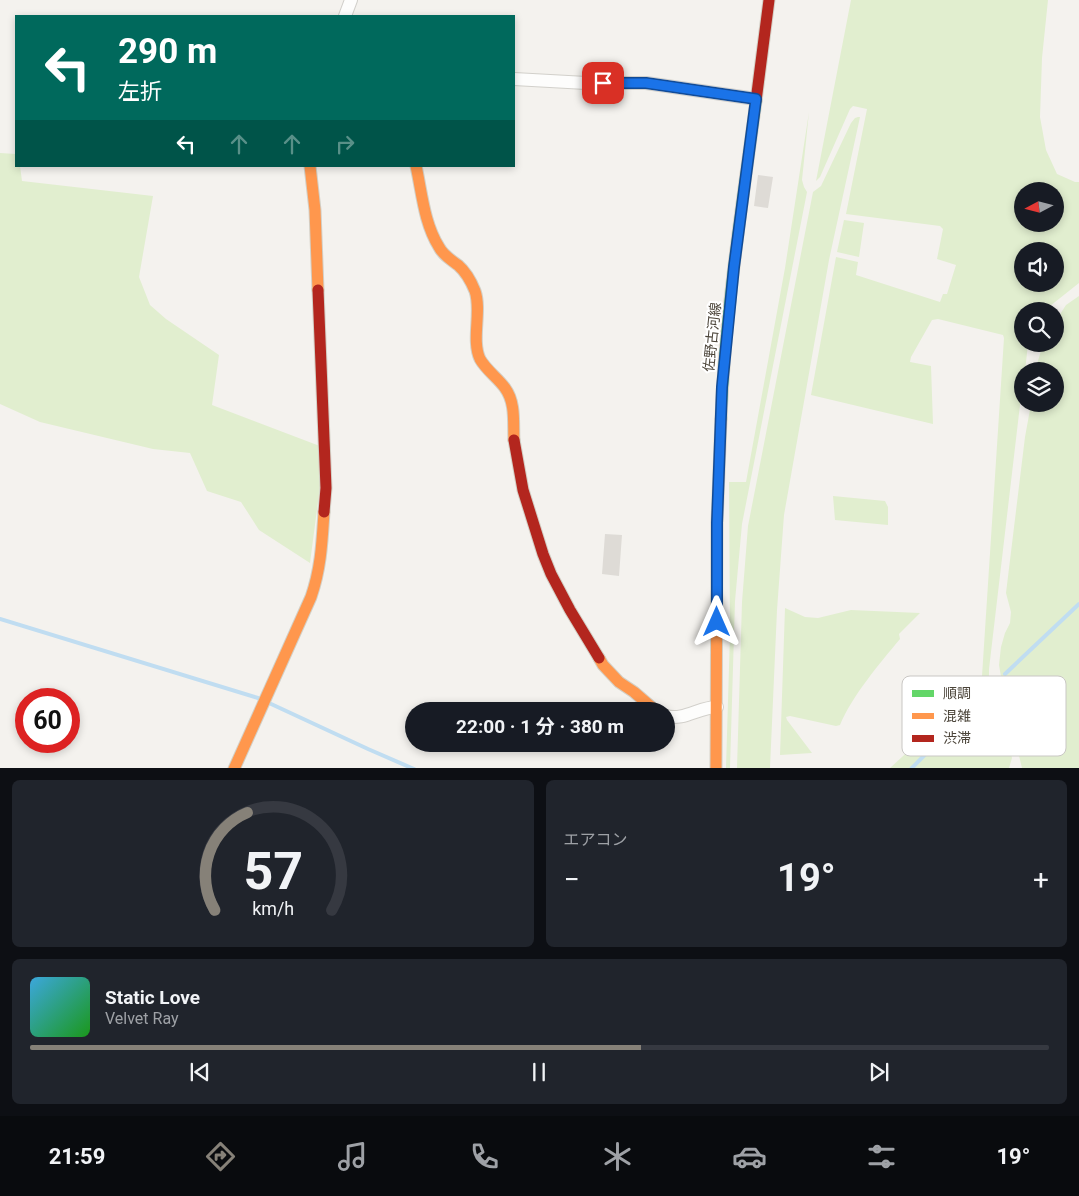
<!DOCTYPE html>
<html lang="ja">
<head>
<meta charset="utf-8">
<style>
  body { margin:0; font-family:Roboto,"Noto Sans JP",sans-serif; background:#20242c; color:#f1f3f6; height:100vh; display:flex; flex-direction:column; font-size:19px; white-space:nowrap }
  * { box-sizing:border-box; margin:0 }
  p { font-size:16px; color:#9ea1a6 }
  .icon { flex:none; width:28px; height:28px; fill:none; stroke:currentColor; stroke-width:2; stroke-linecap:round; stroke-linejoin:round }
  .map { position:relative; height:768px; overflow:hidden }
  .side { display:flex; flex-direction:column; gap:12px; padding:12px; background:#0d0f14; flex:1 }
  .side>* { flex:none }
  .top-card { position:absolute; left:15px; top:15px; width:500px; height:152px; border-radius:0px; box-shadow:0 2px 8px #0003; background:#00695c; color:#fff; overflow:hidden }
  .needle { width:32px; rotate:263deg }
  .buttons { position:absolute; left:1014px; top:182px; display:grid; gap:10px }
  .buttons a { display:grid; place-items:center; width:50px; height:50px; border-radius:50%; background:#171b24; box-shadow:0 2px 8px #0003; font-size:25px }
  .speed { position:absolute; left:15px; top:688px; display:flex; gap:10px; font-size:25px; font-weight:700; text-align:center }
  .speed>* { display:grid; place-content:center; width:65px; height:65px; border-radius:50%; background:#171b24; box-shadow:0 2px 8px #0003; line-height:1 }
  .speed .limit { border:8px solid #d22; background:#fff; color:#111 }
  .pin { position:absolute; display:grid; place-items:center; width:42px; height:42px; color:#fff; margin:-21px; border-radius:10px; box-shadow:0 2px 8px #0006 }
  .me { position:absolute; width:55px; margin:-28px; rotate:0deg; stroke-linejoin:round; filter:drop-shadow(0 0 4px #0008) }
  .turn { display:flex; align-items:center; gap:18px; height:105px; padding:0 20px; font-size:22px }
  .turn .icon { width:65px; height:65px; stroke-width:2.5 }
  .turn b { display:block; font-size:35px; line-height:42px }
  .lanes { display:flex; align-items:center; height:48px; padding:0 20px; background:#0003; justify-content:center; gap:25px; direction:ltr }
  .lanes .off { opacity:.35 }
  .big { font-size:38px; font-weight:700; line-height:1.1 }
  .side .tile { flex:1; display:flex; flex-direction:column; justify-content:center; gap:8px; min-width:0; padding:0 18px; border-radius:8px; background:#20242c }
  .side .dial { align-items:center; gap:0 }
  .dial svg { height:130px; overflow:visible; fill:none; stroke:#363941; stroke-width:7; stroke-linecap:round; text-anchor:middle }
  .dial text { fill:#f1f3f6; stroke:none }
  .song { display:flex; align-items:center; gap:15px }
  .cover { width:60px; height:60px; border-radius:8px; background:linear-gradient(135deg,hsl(200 70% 55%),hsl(120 70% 35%)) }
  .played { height:5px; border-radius:2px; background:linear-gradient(90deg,#868178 60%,#363941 60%) }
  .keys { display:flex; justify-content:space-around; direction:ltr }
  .heat { display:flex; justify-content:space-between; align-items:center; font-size:28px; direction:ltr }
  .side .tiles { flex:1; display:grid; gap:12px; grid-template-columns:1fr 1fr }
  .tile:last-child { grid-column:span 2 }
  .trip { position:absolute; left:405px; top:702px; width:270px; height:50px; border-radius:25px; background:#171b24; box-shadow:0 2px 8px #0003; font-weight:700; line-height:50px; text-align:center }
  .dock { display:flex; height:80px; justify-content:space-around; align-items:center; background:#090b0e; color:#9ea1a6 }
  .dock .icon { width:35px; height:35px }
  .dock .active { color:#868178 }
  .dock b { font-size:22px; color:#f1f3f6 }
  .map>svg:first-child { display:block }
</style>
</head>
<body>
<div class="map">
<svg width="1079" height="769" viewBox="0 0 1079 769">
  <rect width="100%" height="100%" fill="#f4f2ee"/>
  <path fill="#e1eecf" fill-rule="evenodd" d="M851 0H1048L1042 58 1040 117 1046 150 1057 174 1075 182H1079V283L1050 306 1047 311H1022V344H1028L1025 371H1022V388L989 669V678L1001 714 1012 758 1009 768H890L939 723C941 706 964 697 975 686 978 683 980 679 982 676L1004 338 1003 335 938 319 932 320 911 357 910 362 931 366 933 424 811 395 836 257 858 262 856 275 940 302 943 294H947L956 265 937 259 943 229 940 226 846 214 867 109 853 106 850 109 820 177 816 181ZM1022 191H1055V224H1022ZM1055 251V284H1022V251Z
    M809 112 802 180 804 187 807 192 742 524 735 601 730 768H726L730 634 729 482H746L785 268Z
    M858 117H860L829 260 784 515 777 610 770 768H737L742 602 748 526 813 192 821 186 851 123 855 118Z
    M0 153 16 154V166H20L22 181 153 196 139 277 150 305 166 319 219 355 212 405 325 448 310 563 259 530 241 502 207 491 190 453 153 449 40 422 0 404Z
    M844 220 864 223 859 257 837 252Z
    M1079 296V768H1022L1004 694 999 665 1001 647 1005 633 1010 623 1011 612 1006 593 1025 437 1031 404H1055V371H1035L1043 344H1055V322L1066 305Z
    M833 496 885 501 888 507V525L835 520Z
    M785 608 805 617 818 618 851 610 920 613 899 634 900 639C880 663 852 696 840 725L836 726 790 716 786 717 787 720 812 753 780 755Z"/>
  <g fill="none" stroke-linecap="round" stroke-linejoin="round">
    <path stroke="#c0ddf1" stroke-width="4" d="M0 619 258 698
      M1005 674 1079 604
      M269 703 368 749 414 769
      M911 769 988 690"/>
  </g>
  <path fill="#dedbd6" d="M758 175 773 177 768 208 754 206Z
    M605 534 622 535 619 576 602 574Z"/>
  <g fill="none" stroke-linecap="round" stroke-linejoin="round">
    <g stroke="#d2d0cb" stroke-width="14">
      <path id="street" d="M345 16 351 0
        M514 79 586 83H646L756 99
        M666 716C684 721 699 707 717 707"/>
    </g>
    <g stroke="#d3cfc5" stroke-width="13">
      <path id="fast" d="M721 419C725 313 742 206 756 101"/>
    </g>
    <g stroke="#d3cfc5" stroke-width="13">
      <path id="slow" d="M310 166 315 210 318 290
        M416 166C422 193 424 223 439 247 443 255 451 260 458 265 466 272 471 281 475 291 482 311 471 340 480 359 486 370 498 378 505 388 516 403 513 423 514 440
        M599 658 603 665 619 682 634 692 656 711
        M234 769 311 597C321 568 322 543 324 512
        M716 769 717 523 721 419"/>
    </g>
    <g stroke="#d3cfc5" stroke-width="13">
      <path id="jam" d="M756 101 769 0
        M318 290 326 488 324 512
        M514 440 523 490 543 554 551 574 570 610 599 658"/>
    </g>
    <use href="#street" stroke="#fdfdfc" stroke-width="12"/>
    <use href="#fast" stroke="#63d668" stroke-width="11"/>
    <use href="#slow" stroke="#ff974d" stroke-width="11"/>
    <use href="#jam" stroke="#b3261e" stroke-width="11"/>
  </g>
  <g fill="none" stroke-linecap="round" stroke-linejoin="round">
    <g stroke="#114b97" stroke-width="12">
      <path id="route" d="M603 83H646L756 99 734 267 722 387 717 523V622"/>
    </g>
    <use href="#route" stroke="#1a73e8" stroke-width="9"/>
  </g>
  <g text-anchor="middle" stroke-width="4" stroke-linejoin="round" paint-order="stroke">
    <g font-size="14" fill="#4b4439" stroke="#fff">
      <text transform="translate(712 337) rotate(-84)" y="5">佐野古河線</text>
    </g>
  </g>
  <rect x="902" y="676" width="164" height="80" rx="8" fill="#fff" stroke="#c9c7c4" stroke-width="1"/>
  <rect x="912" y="690" width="22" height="7" fill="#63d668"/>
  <rect x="912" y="713" width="22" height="6" fill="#ff974d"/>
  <rect x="912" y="735" width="22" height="7" fill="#b3261e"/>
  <g font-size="14" fill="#4b4439">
    <text x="943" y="698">順調</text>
    <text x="943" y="721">混雑</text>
    <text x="943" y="743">渋滞</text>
  </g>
</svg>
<div class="buttons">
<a><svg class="needle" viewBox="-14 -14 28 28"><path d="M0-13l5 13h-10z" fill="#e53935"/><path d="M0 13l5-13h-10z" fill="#9ea1a6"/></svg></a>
<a><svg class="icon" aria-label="sound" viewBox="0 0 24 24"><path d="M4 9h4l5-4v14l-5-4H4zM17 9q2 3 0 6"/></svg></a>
<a><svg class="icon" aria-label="search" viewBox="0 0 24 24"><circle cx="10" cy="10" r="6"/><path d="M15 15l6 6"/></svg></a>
<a><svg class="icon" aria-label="layers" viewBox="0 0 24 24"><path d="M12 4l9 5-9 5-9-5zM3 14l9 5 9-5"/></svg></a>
</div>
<div class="speed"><div class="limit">60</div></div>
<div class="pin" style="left:603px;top:83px;background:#d93025"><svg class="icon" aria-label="arrive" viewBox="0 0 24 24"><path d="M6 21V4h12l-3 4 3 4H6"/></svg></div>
<svg class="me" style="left:717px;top:622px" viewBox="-20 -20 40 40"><path d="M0-17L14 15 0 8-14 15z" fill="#1a73e8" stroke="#fff" stroke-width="4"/></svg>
<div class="trip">22:00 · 1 分 · 380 m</div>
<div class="top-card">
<div class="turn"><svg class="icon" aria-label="left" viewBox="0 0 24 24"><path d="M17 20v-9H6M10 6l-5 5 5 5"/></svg><div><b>290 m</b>左折</div></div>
<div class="lanes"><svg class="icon" aria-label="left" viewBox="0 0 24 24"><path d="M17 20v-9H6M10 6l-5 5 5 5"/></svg><svg class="icon off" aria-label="ahead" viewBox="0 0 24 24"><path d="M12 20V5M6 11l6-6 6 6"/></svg><svg class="icon off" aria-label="ahead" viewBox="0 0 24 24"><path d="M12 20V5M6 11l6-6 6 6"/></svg><svg class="icon off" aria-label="right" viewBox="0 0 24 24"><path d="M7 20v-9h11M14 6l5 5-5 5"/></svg></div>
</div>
</div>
<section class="side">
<div class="tiles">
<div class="tile dial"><svg viewBox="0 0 100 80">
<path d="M14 69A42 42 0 1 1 86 69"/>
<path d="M14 69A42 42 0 0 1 34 9" stroke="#868178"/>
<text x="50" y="56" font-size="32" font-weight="700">57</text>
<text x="50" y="72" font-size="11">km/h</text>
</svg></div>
<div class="tile"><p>エアコン</p>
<div class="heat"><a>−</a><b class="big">19°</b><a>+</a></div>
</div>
<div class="tile">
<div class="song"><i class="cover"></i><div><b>Static Love</b><p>Velvet Ray</p></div></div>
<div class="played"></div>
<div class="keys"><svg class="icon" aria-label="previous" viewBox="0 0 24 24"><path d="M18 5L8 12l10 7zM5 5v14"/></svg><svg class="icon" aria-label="pause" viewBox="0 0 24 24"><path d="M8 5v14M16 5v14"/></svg><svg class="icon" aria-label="next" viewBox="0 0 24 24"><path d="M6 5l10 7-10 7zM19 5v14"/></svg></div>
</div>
</div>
</section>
<nav class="dock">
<b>21:59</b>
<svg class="icon active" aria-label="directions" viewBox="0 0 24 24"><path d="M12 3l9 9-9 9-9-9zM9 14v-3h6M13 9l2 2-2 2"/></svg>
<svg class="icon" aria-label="music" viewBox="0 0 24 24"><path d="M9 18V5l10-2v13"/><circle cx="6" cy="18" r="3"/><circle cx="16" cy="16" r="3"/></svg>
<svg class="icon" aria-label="phone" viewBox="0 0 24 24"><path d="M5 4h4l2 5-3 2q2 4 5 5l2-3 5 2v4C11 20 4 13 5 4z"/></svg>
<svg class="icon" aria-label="climate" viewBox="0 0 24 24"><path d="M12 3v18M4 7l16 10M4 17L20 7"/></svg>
<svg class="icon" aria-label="car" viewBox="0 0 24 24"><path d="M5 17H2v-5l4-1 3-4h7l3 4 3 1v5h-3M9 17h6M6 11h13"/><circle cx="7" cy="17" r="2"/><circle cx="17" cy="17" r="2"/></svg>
<svg class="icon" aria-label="filters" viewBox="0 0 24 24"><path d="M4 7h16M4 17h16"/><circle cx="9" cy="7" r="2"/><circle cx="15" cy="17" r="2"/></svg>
<b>19°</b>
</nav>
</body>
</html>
